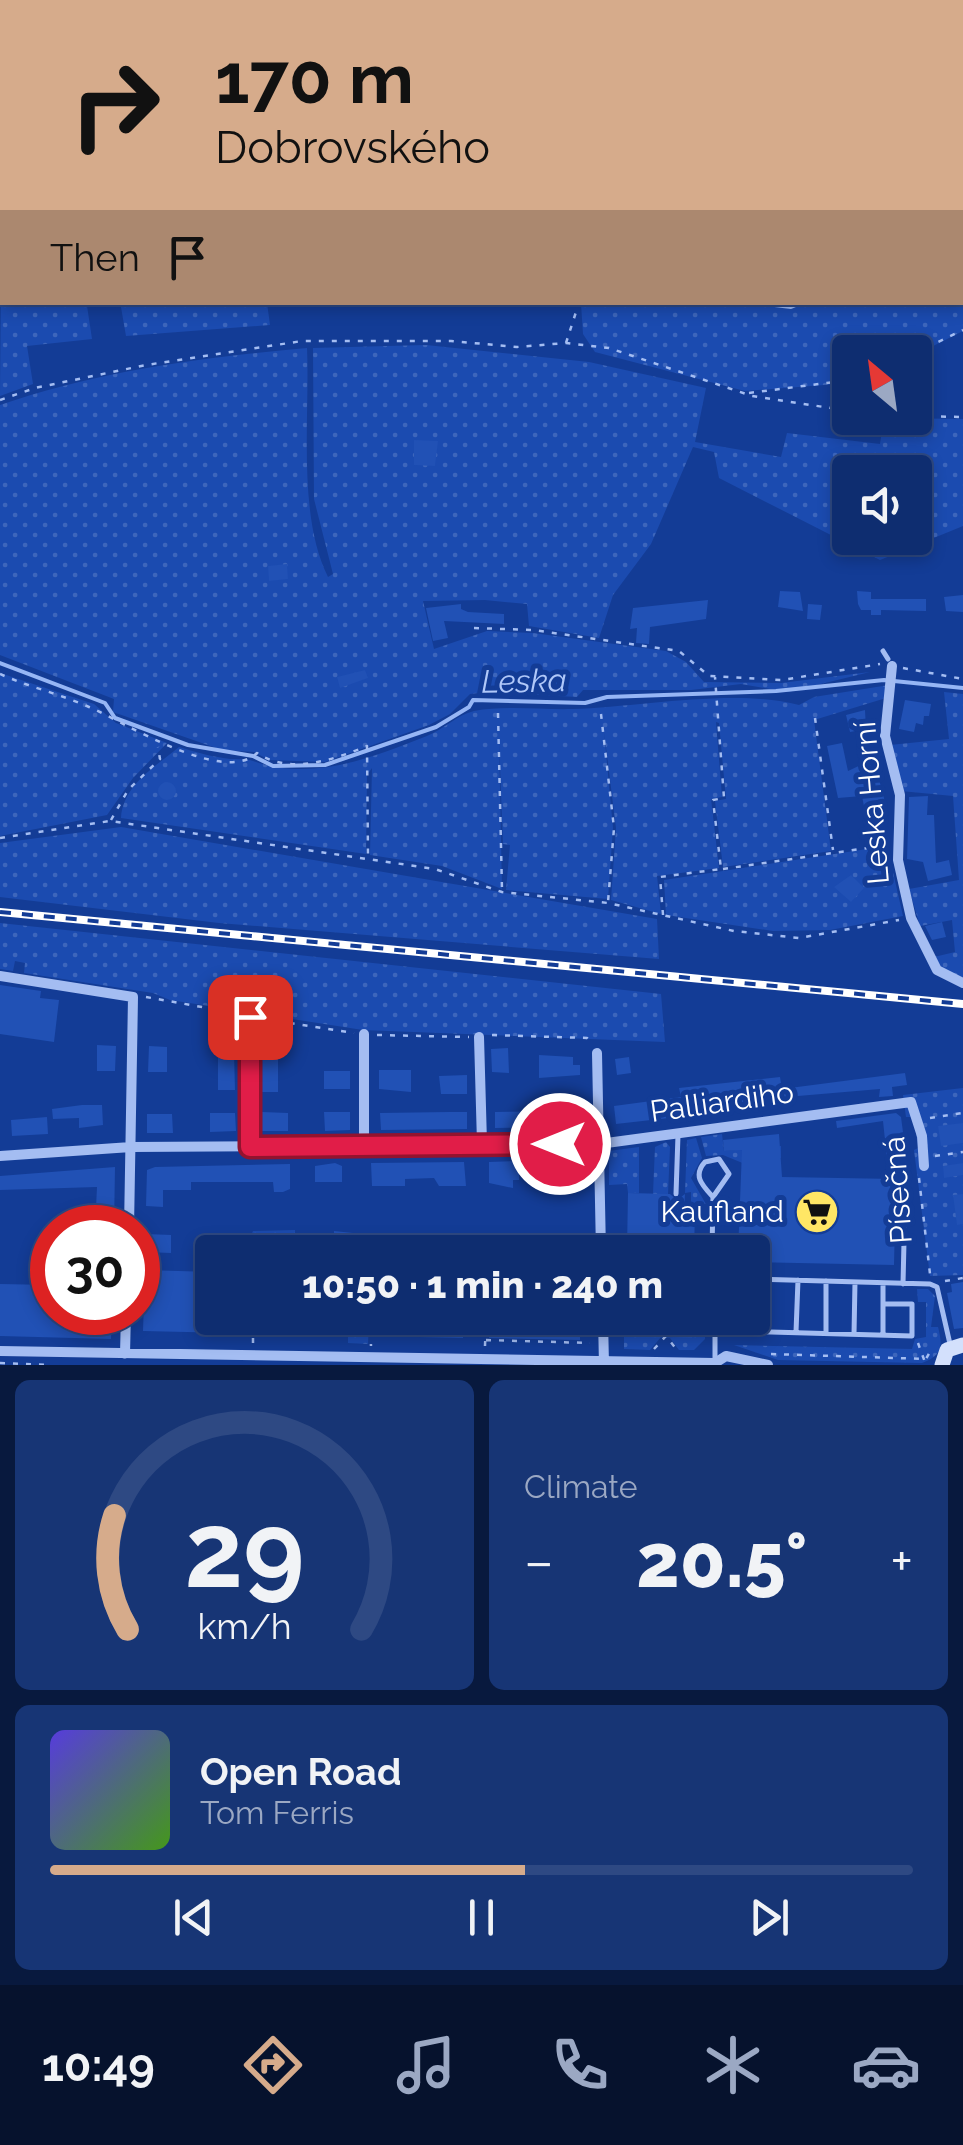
<!DOCTYPE html>
<html lang="en">
<head>
<meta charset="utf-8">
<style>
  body { margin:0; font-family:Raleway,sans-serif; background:#173575; color:#f1f3f6; height:100vh; display:flex; flex-direction:column; font-size:38px; white-space:nowrap }
  * { box-sizing:border-box; margin:0 }
  p { font-size:32px; color:#9ba8c3 }
  .icon { flex:none; width:55px; height:55px; fill:none; stroke:currentColor; stroke-width:2; stroke-linecap:round; stroke-linejoin:round }
  .map { position:relative; height:1365px; overflow:hidden }
  .sheet { display:flex; flex-direction:column; gap:15px; padding:15px; background:#08193e; flex:1 }
  .sheet>* { flex:none }
  .guide { position:absolute; left:0px; top:0px; width:965px; height:305px; box-shadow:0 5px 15px #0003,0 0 0 2px #2e4983; background:#d6ab8b; color:#111; overflow:hidden }
  .needle { width:65px; rotate:331deg }
  .fabs { position:absolute; left:832px; top:335px; display:grid; gap:20px }
  .fabs a { display:grid; place-items:center; width:100px; height:100px; border-radius:10px; background:#0e2d70; box-shadow:0 5px 15px #0003,0 0 0 2px #2e4983; font-size:50px }
  .speed { position:absolute; left:30px; top:1205px; display:flex; gap:20px; font-size:50px; font-weight:700; text-align:center }
  .speed>* { display:grid; place-content:center; width:130px; height:130px; border-radius:50%; background:#0e2d70; box-shadow:0 5px 15px #0003,0 0 0 2px #2e4983; line-height:1 }
  .speed .limit { border:15px solid #d22; background:#fff; color:#111 }
  .pin { position:absolute; display:grid; place-items:center; width:85px; height:85px; color:#fff; margin:-42px; border-radius:20px; box-shadow:0 5px 15px #0006 }
  .me { position:absolute; width:110px; margin:-55px; rotate:270deg; stroke-linejoin:round; filter:drop-shadow(0 0 8px #0008) }
  .turn { display:flex; align-items:center; gap:35px; height:210px; padding:0 50px; font-size:45px }
  .turn .icon { width:130px; height:130px; stroke-width:2.5 }
  .turn b { display:block; font-size:70px; line-height:85px }
  .then { display:flex; align-items:center; height:95px; padding:0 50px; background:#0003; gap:20px; font-size:38px }
  .big { font-size:75px; font-weight:800; line-height:1.1 }
  .sheet .widget { flex:1; display:flex; flex-direction:column; justify-content:center; gap:15px; min-width:0; padding:0 35px; border-radius:15px; background:#173575 }
  .sheet .dial { align-items:center; gap:0 }
  .dial svg { height:260px; overflow:visible; fill:none; stroke:#2e4983; stroke-width:7; stroke-linecap:round; text-anchor:middle }
  .dial text { fill:#f1f3f6; stroke:none }
  .song { display:flex; align-items:center; gap:30px }
  .cover { width:120px; height:120px; border-radius:15px; background:linear-gradient(135deg,hsl(250 70% 55%),hsl(100 70% 35%)) }
  .played { height:10px; border-radius:5px; background:linear-gradient(90deg,#d6ab8b 55%,#2e4983 55%) }
  .keys { display:flex; justify-content:space-around; direction:ltr }
  .heat { display:flex; justify-content:space-between; align-items:center; font-size:55px; direction:ltr }
  .sheet .tiles { flex:1; display:grid; gap:15px; grid-template-columns:1fr 1fr }
  .widget:last-child { grid-column:span 2 }
  .trip { position:absolute; left:195px; top:1235px; width:575px; height:100px; border-radius:10px; background:#0e2d70; box-shadow:0 5px 15px #0003,0 0 0 2px #2e4983; font-weight:800; line-height:100px; text-align:center }
  .menu { display:flex; height:160px; justify-content:space-around; align-items:center; background:#06122d; color:#9ba8c3 }
  .menu .icon { width:70px; height:70px }
  .menu .selected { color:#d6ab8b }
  .menu b { font-size:45px; color:#f1f3f6 }
  .map>svg:first-child { display:block }
</style>
</head>
<body>
<div class="map">
<svg width="963" height="1365" viewBox="0 0 963 1365">
  <defs>
    <pattern id="grass-dots" width="8" height="8" patternUnits="userSpaceOnUse" patternTransform="scale(2.5)"><rect width="8" height="8" fill="#1b4bb0"/><path d="M2 2h.1M6 6h.1" fill="none" stroke="#3d66bc" stroke-width="1.8" stroke-linecap="round"/></pattern>
  </defs>
  <rect width="100%" height="100%" fill="#133c96"/>
  <path fill="url(#grass-dots)" fill-rule="evenodd" d="M474 0H963V331L915 355 850 352V383L745 391 595 352 583 334 581 303 962 302V2Z
    M2 170V302L267 303 270 325 126 336 121 307 87 306 92 339 27 346 33 384 0 396Z
    M426 345 589 362 706 388 695 442 781 457 787 433 880 444 884 418 963 419V526L880 560 719 478 714 452 693 447 651 544 613 595 599 638 529 626 527 604 485 600 423 601 434 649 487 631 533 633 666 651 686 662 704 682 781 683 870 672 788 692 741 684 691 690H583L577 697 523 694 517 688 470 694 450 714 429 725 325 762 269 760 254 752 222 750 113 712 114 699 0 655V405C98 371 204 357 307 348 310 417 297 515 328 577L333 574 314 499 313 348ZM850 472H915V538H850Z
    M0 673 94 704 116 723 167 743 133 778 107 815 0 836Z
    M889 685 886 698 814 720 831 851 723 867 715 801 726 799 719 723 716 722 722 797 711 799 719 868 657 876 661 914 611 900 616 828 604 731 613 828 608 899 506 890 510 845 503 844 499 740 502 889 442 866 370 855 372 768 367 775 366 854 121 818C123 785 155 767 179 747 193 751 208 756 223 758 232 760 244 758 253 761 313 782 370 758 427 736 444 729 457 715 474 711 507 705 540 710 573 709 640 707 736 688 799 705L814 697Z
    M944 692 963 694V983L930 958 955 952 952 920 920 926 909 889 959 880 953 796 901 791 890 745 949 739Z
    M121 827 657 919 659 959 219 923 0 897V843Z
    M887 846 903 916 830 930 773 931 666 915 664 880Z
    M0 923 661 994 665 1042 363 1030 170 1000 153 993 24 973 25 963 15 961 13 971 0 969Z
    M963 1088V1275L930 1276 914 1150 918 1148 914 1117H906L903 1095Z
    M722 1134 724 1151 781 1146V1158L751 1157 745 1164 723 1155 706 1156 701 1137Z
    M696 1138 702 1158 691 1178 707 1206 691 1205V1192L685 1193 687 1140Z
    M666 1142 670 1147 668 1194H653L655 1147Z
    M639 1147V1193H628L627 1184 609 1185V1151Z
    M295 1230V1249L245 1252 253 1231Z
    M917 1289H928L935 1296 931 1327H938C943 1346 942 1356 922 1363L778 1360 734 1345 912 1349 915 1339 926 1337V1302H918Z
    M348 1318H369L368 1344 348 1343Z
    M692 1327H705V1339L694 1350H679L670 1338H691Z
    M624 1337H661L650 1350 624 1349Z"/>
  <g fill="none" stroke-linecap="round" stroke-linejoin="round">
    <path stroke="#96b6f5" stroke-width="4" d="M611 2 612 0
      M749 302 791 307 803 302
      M0 663 105 703 115 718 188 745 253 756 273 766 325 765 436 727 469 707 473 700 585 703 607 697 776 691 884 680 963 688"/>
  </g>
  <path fill="#2151b5" d="M414 440 438 441 435 466 414 465Z
    M287 564 288 579 269 581 268 566Z
    M780 591 800 592 803 611 778 607Z
    M857 591 871 592V599H926V611L881 610V615H871V610H861L858 604Z
    M963 595V612L946 611 944 597Z
    M708 600 706 619 650 627 649 644 636 643 637 628 630 629 633 608Z
    M461 604V609L468 612 504 614V624L444 621 448 638 433 641 426 608Z
    M808 604 822 605 820 620 807 619Z
    M365 670 368 678 340 688 337 677Z
    M905 700 931 704 929 716H924L923 725 916 723 914 732 899 729Z
    M865 710 866 729 850 732 846 715Z
    M842 743 848 771 867 762 877 772 888 813 866 817 862 796 838 798 827 746Z
    M158 791a9 9 0 1 1 18 0a9 9 0 1 1-18 0Z
    M928 796 927 815H934L936 863 949 860 952 875 928 881 923 862 907 859 909 797Z
    M851 875 864 888 851 902 834 887Z
    M942 922 946 937 932 940 925 926Z
    M0 985 41 991 40 998 59 1000 54 1042 0 1034Z
    M97 1045 116 1046 115 1071H97Z
    M149 1046 167 1047V1072H148Z
    M508 1048 509 1073 492 1072 491 1049Z
    M234 1053 235 1090H218V1054Z
    M539 1055 573 1057V1065H580V1075L539 1078Z
    M261 1056H278V1092H262Z
    M629 1057 631 1073 617 1075 615 1059Z
    M379 1070H411V1092L379 1089Z
    M324 1071H350V1089H324Z
    M905 1073 907 1085 892 1087 893 1096 879 1097 880 1089 798 1096 717 1105 669 1113V1118L616 1124 614 1106 681 1097 679 1088 780 1077 782 1089Z
    M467 1075V1094H441L439 1076Z
    M82 1105H102L103 1125 79 1128V1118L53 1119 52 1109Z
    M581 1111V1127L495 1128V1112Z
    M262 1112 288 1113V1131H262Z
    M324 1112H350V1130L325 1131Z
    M449 1112H467V1129L381 1130 380 1113Z
    M210 1113H235L236 1131 210 1132Z
    M896 1113 901 1117 906 1155 887 1159 883 1121 837 1128 836 1121Z
    M147 1114H172L173 1133H147Z
    M47 1117 48 1134 12 1136 11 1120Z
    M963 1123V1143L941 1146 938 1126Z
    M779 1134 782 1177 896 1179 894 1265 752 1262V1252H738L742 1150 724 1151 723 1140Z
    M519 1161V1180H513V1188L489 1183V1162Z
    M548 1161H573V1178L552 1183 545 1179Z
    M464 1162 466 1186H439L434 1178 405 1179V1186H372L371 1163Z
    M335 1163 342 1166V1182H315V1166Z
    M963 1163V1175L944 1178 943 1166Z
    M290 1164V1189L283 1192H274L273 1182H191V1190H163V1207L146 1206 147 1170 155 1167Z
    M115 1167 114 1228H95L97 1187 0 1190V1176Z
    M628 1193 670 1194 677 1200 685 1194 684 1211H695L694 1252H638V1248H627Z
    M963 1194V1224L957 1225 953 1195Z
    M334 1231 420 1240 421 1252H299L300 1240 334 1237Z
    M146 1234 171 1235V1253L145 1252Z
    M470 1237 516 1239 524 1242V1252H438V1242H460Z
    M145 1270 212 1272V1318H230V1333L143 1331Z
    M963 1282V1328L954 1329 947 1293 952 1292 951 1284Z
    M0 1284 52 1285V1317L112 1312 111 1339 0 1336Z
    M259 1318H348V1335L258 1333Z
    M374 1318H464L463 1338 374 1336Z
    M490 1318H580V1340L489 1338Z
    M625 1318H692V1338L624 1337Z"/>
  <g fill="none" stroke-linecap="round" stroke-linejoin="round">
    <path stroke="#a4bdf2" stroke-width="2.5" stroke-dasharray="5 8" stroke-linecap="butt" d="M632 0V2
      M0 24 2 28
      M0 140 2 130
      M0 163H2
      M566 343 576 312 574 302
      M915 353 963 330
      M749 393 850 380
      M0 400 35 388 146 365 302 341H451L517 347 566 343 609 348 752 396 850 411
      M915 416 963 417
      M474 628 533 630 679 651 709 676 782 680 880 664
      M903 668 963 679
      M0 674C29 687 60 694 89 707 123 721 223 786 257 753 289 775 334 760 367 746L368 857
      M498 713 502 890
      M601 714 614 828 608 902
      M815 718 833 850
      M111 820 128 790 160 759 158 747
      M0 838 110 821 435 869 502 892 608 903 734 931 799 938 899 920
      M723 869 888 845
      M663 915 660 877 721 869 713 800 724 798 715 677
      M146 997 241 1014
      M264 1019 354 1033
      M377 1035 469 1037
      M492 1035 587 1038 592 1043
      M930 1118 963 1113
      M935 1156 963 1152
      M919 1178 930 1274
      M138 1252V1237
      M689 1252V1240
      M945 1281 963 1278
      M370 1318 371 1346
      M486 1340 590 1343
      M253 1343V1318
      M918 1343 926 1365
      M485 1346 486 1318
      M654 1349 666 1336 677 1350
      M771 1354 926 1359 932 1348
      M0 1363 50 1365"/>
    <path stroke="#a4bdf2" stroke-width="5" d="M883 651 888 659
      M676 1194 678 1135
      M712 1252 713 1197C703 1186 692 1176 705 1162L719 1159 729 1174 713 1197
      M752 1279 930 1284 937 1287 950 1344
      M903 1284 905 1200
      M752 1300 768 1301
      M715 1318V1360
      M739 1318 738 1331 912 1336V1304H883
      M768 1331V1280
      M796 1332 798 1280
      M826 1333V1281
      M854 1334 855 1282
      M883 1335V1283"/>
    <path stroke="#a4bdf2" stroke-width="10" d="M892 666 885 736 900 795 898 860 911 918 937 970 963 983
      M0 976 133 997 129 1228
      M479 1037 482 1143
      M597 1053 601 1252
      M364 1146V1034
      M249 1147 250 1017
      M0 1156 131 1147 599 1144 911 1102 922 1136 924 1166
      M289 1252V1250
      M603 1318 604 1365
      M0 1351 715 1363 726 1356 768 1365
      M125 1354 126 1312"/>
    <path stroke="#d3e0fc" stroke-width="15" d="M942 1365 947 1350 963 1345"/>
    <g stroke="#fff" stroke-width="8">
      <path id="rail" d="M0 912 963 1004"/>
    </g>
    <use href="#rail" stroke="#133c96" stroke-width="4" stroke-dasharray="11" stroke-linecap="butt"/>
  </g>
  <g fill="none" stroke-linecap="round" stroke-linejoin="round">
    <g stroke="#92132f" stroke-width="25">
      <path id="route" d="M250 1017V1147L560 1144"/>
    </g>
    <use href="#route" stroke="#e11d48" stroke-width="18"/>
  </g>
  <defs>
    <g id="supermarket-disc" transform="scale(2.25)"><circle r="9.5" fill="#ffe665" stroke="#133c96"/><path d="M-6-5.5h2.5l.6 2H6L4.5 2H-2.5L-4.4-4H-6ZM-1.5 3.2a1.3 1.3 0 1 0 .1 0ZM3 3.2a1.3 1.3 0 1 0 .1 0Z" fill="#111"/></g>
  </defs>
  <g fill-rule="evenodd">
    <use href="#supermarket-disc" x="817" y="1212"/>
  </g>
  <g text-anchor="middle" stroke-width="10" stroke-linejoin="round" paint-order="stroke">
    <g font-size="30" fill="#fff" stroke="#133c96">
      <text transform="translate(872 803) rotate(-95)" y="10">Leska Horní</text>
      <text transform="translate(722 1102) rotate(-8)" y="10">Palliardiho</text>
      <text transform="translate(898 1190) rotate(-94)" y="10">Písečná</text>
    </g>
    <g font-size="30" fill="#fff" stroke="#133c96" text-anchor="end">
      <text x="784" y="1222">Kaufland</text>
    </g>
    <g font-size="32" font-style="italic" fill="#b0c8f9" stroke="#133c96">
      <text transform="translate(524 681) rotate(-1)" y="11">Leska</text>
    </g>
  </g>
</svg>
<div class="fabs">
<a><svg class="needle" viewBox="-14 -14 28 28"><path d="M0-13l5 13h-10z" fill="#e53935"/><path d="M0 13l5-13h-10z" fill="#9ba8c3"/></svg></a>
<a><svg class="icon" aria-label="sound" viewBox="0 0 24 24"><path d="M4 9h4l5-4v14l-5-4H4zM17 9q2 3 0 6"/></svg></a>
</div>
<div class="speed"><div class="limit">30</div></div>
<div class="pin" style="left:250px;top:1017px;background:#d93025"><svg class="icon" aria-label="arrive" viewBox="0 0 24 24"><path d="M6 21V4h12l-3 4 3 4H6"/></svg></div>
<svg class="me" style="left:560px;top:1144px" viewBox="-20 -20 40 40"><circle r="17" fill="#e11d48" stroke="#fff" stroke-width="3"/><path d="M0-11L8 9 0 5-8 9z" fill="#fff"/></svg>
<div class="trip">10:50 · 1 min · 240 m</div>
<div class="guide">
<div class="turn"><svg class="icon" aria-label="right" viewBox="0 0 24 24"><path d="M7 20v-9h11M14 6l5 5-5 5"/></svg><div><b>170 m</b>Dobrovského</div></div>
<div class="then">Then<svg class="icon" aria-label="arrive" viewBox="0 0 24 24"><path d="M6 21V4h12l-3 4 3 4H6"/></svg></div>
</div>
</div>
<section class="sheet">
<div class="tiles">
<div class="widget dial"><svg viewBox="0 0 100 80">
<path d="M14 69A42 42 0 1 1 86 69"/>
<path d="M14 69A42 42 0 0 1 10 34" stroke="#d6ab8b"/>
<text x="50" y="56" font-size="32" font-weight="700">29</text>
<text x="50" y="72" font-size="11">km/h</text>
</svg></div>
<div class="widget"><p>Climate</p>
<div class="heat"><a>−</a><b class="big">20.5°</b><a>+</a></div>
</div>
<div class="widget">
<div class="song"><i class="cover"></i><div><b>Open Road</b><p>Tom Ferris</p></div></div>
<div class="played"></div>
<div class="keys"><svg class="icon" aria-label="previous" viewBox="0 0 24 24"><path d="M18 5L8 12l10 7zM5 5v14"/></svg><svg class="icon" aria-label="pause" viewBox="0 0 24 24"><path d="M8 5v14M16 5v14"/></svg><svg class="icon" aria-label="next" viewBox="0 0 24 24"><path d="M6 5l10 7-10 7zM19 5v14"/></svg></div>
</div>
</div>
</section>
<nav class="menu">
<b>10:49</b>
<svg class="icon selected" aria-label="directions" viewBox="0 0 24 24"><path d="M12 3l9 9-9 9-9-9zM9 14v-3h6M13 9l2 2-2 2"/></svg>
<svg class="icon" aria-label="music" viewBox="0 0 24 24"><path d="M9 18V5l10-2v13"/><circle cx="6" cy="18" r="3"/><circle cx="16" cy="16" r="3"/></svg>
<svg class="icon" aria-label="phone" viewBox="0 0 24 24"><path d="M5 4h4l2 5-3 2q2 4 5 5l2-3 5 2v4C11 20 4 13 5 4z"/></svg>
<svg class="icon" aria-label="climate" viewBox="0 0 24 24"><path d="M12 3v18M4 7l16 10M4 17L20 7"/></svg>
<svg class="icon" aria-label="car" viewBox="0 0 24 24"><path d="M5 17H2v-5l4-1 3-4h7l3 4 3 1v5h-3M9 17h6M6 11h13"/><circle cx="7" cy="17" r="2"/><circle cx="17" cy="17" r="2"/></svg>
</nav>
</body>
</html>
